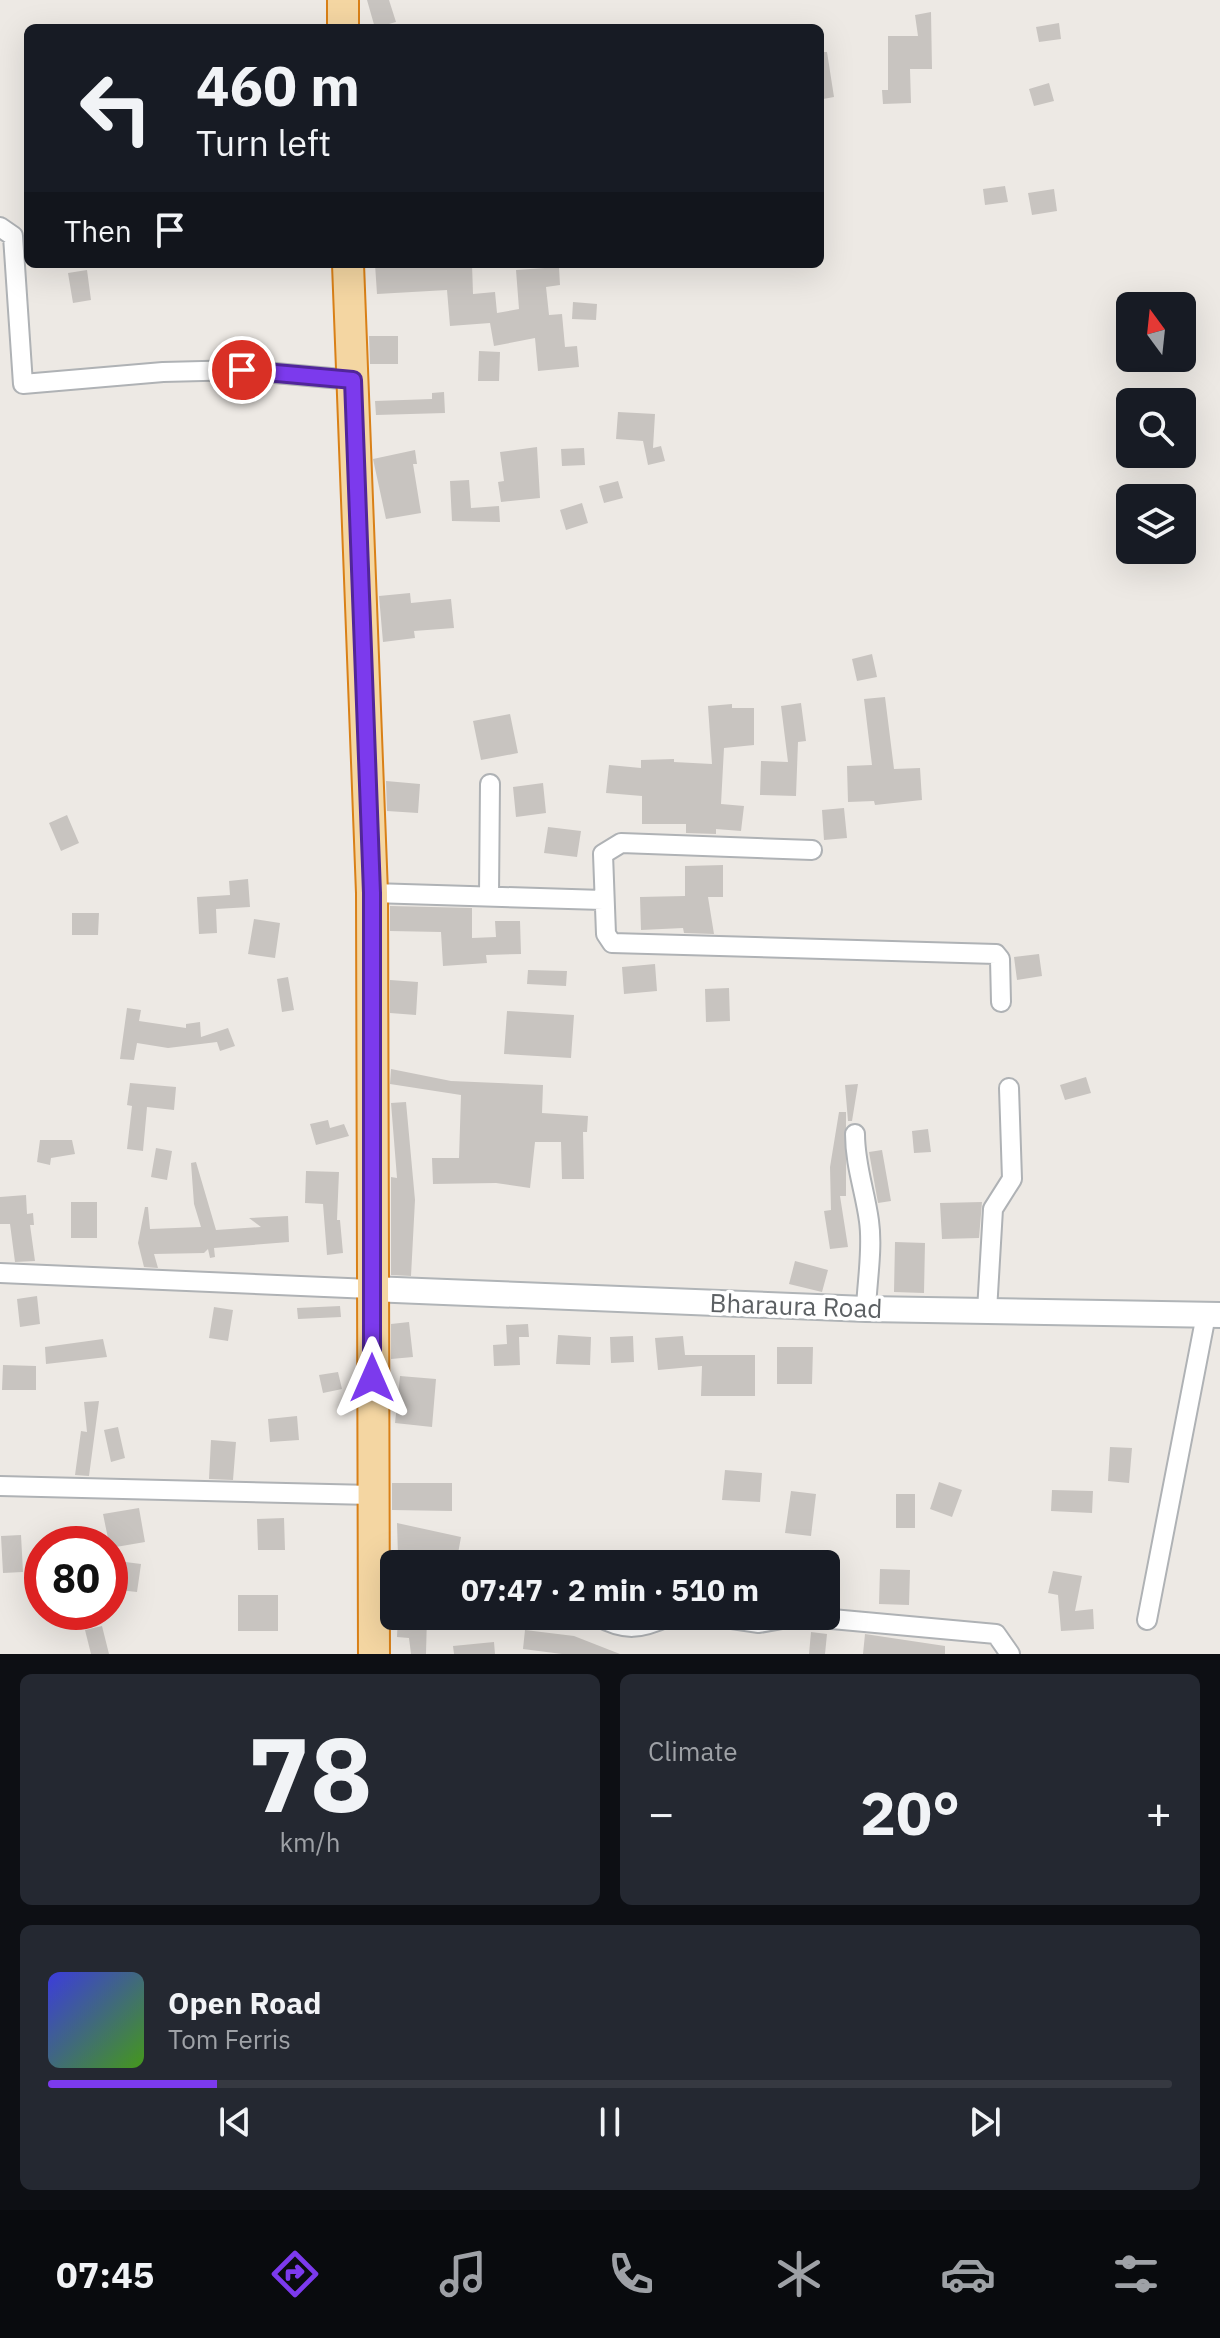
<!DOCTYPE html>
<html lang="en">
<head>
<meta charset="utf-8">
<style>
  body { margin:0; font-family:"IBM Plex Sans",sans-serif; background:#242831; color:#f1f3f6; height:100vh; display:flex; flex-direction:column; font-size:30px; white-space:nowrap }
  * { box-sizing:border-box; margin:0 }
  p { font-size:26px; color:#9ea1a6 }
  .icon { flex:none; width:44px; height:44px; fill:none; stroke:currentColor; stroke-width:2; stroke-linecap:round; stroke-linejoin:round }
  .map { position:relative; height:1654px; overflow:hidden }
  .sheet { display:flex; flex-direction:column; gap:20px; padding:20px; background:#0d0f14; flex:1 }
  .sheet>* { flex:none }
  .top-card { position:absolute; left:24px; top:24px; width:800px; height:244px; border-radius:12px; box-shadow:0 8px 32px #0002; background:#171b24; color:#f1f3f6; overflow:hidden }
  .needle { width:52px; rotate:345deg }
  .buttons { position:absolute; left:1116px; top:292px; display:grid; gap:16px }
  .buttons a { display:grid; place-items:center; width:80px; height:80px; border-radius:12px; background:#171b24; box-shadow:0 8px 32px #0002; font-size:40px }
  .speed { position:absolute; left:24px; top:1526px; display:flex; gap:16px; font-size:40px; font-weight:700; text-align:center }
  .speed>* { display:grid; place-content:center; width:104px; height:104px; border-radius:50%; background:#171b24; box-shadow:0 8px 32px #0002; line-height:1 }
  .speed .limit { border:12px solid #d22; background:#fff; color:#111 }
  .pin { position:absolute; display:grid; place-items:center; width:68px; height:68px; color:#fff; margin:-34px; border:4px solid #fff; border-radius:50%; box-shadow:0 2px 8px #0007 }
  .me { position:absolute; width:88px; margin:-44px; rotate:0deg; stroke-linejoin:round; filter:drop-shadow(0 0 6px #0008) }
  .turn { display:flex; align-items:center; gap:28px; height:168px; padding:0 40px; font-size:36px }
  .turn .icon { width:104px; height:104px; stroke-width:2.5 }
  .turn b { display:block; font-size:56px; line-height:68px }
  .then { display:flex; align-items:center; height:76px; padding:0 40px; background:#0003; gap:16px; font-size:30px }
  .big { font-size:60px; font-weight:700; line-height:1.1 }
  .sheet .card { flex:1; display:flex; flex-direction:column; justify-content:center; gap:12px; min-width:0; padding:0 28px; border-radius:12px; background:#242831 }
  .sheet .dial { align-items:center; gap:0 }
  .dial b { font-size:104px; line-height:1 }
  .song { display:flex; align-items:center; gap:24px }
  .cover { width:96px; height:96px; border-radius:12px; background:linear-gradient(135deg,hsl(240 70% 55%),hsl(100 70% 35%)) }
  .played { height:8px; border-radius:4px; background:linear-gradient(90deg,#7c3aed 15%,#363941 15%) }
  .keys { display:flex; justify-content:space-around; direction:ltr }
  .heat { display:flex; justify-content:space-between; align-items:center; font-size:44px; direction:ltr }
  .sheet .tiles { flex:1; display:grid; gap:20px; grid-template-columns:1fr 1fr }
  .card:last-child { grid-column:span 2 }
  .trip { position:absolute; left:380px; top:1550px; width:460px; height:80px; border-radius:12px; background:#171b24; box-shadow:0 8px 32px #0002; font-weight:700; line-height:80px; text-align:center }
  .tab-bar { display:flex; height:128px; justify-content:space-around; align-items:center; background:#090b0e; color:#9ea1a6 }
  .tab-bar .icon { width:56px; height:56px }
  .tab-bar .on { color:#7c3aed }
  .tab-bar b { font-size:36px; color:#f1f3f6 }
  .map>svg:first-child { display:block }
</style>
</head>
<body>
<div class="map">
<svg width="1220" height="1654" viewBox="0 0 1220 1654">
  <rect width="100%" height="100%" fill="#ede9e4"/>
  <path fill="#c8c4c0" d="M367 0H389L396 22 375 28Z
    M931 12 932 69H910L911 103 883 104 882 90H888V36H918L915 15Z
    M1059 23 1061 39 1039 42 1036 27Z
    M820 52H827L834 97 823 99Z
    M1049 83 1054 101 1034 106 1029 89Z
    M1005 186 1008 202 985 205 983 189Z
    M1054 189 1057 211 1032 215 1028 193Z
    M375 264H472L473 294 495 292 497 313 519 309 516 270 559 267 560 285 546 287 549 315 562 314 565 347 577 346 579 367 538 371 535 338 494 346 490 323 450 326 447 290 377 294Z
    M87 270 91 300 73 303 68 273Z
    M573 302 597 304 596 320 572 319Z
    M369 336H398V364H370Z
    M479 351 500 352 499 381H478Z
    M444 392 445 413 376 415 375 401 432 399V393Z
    M618 412 655 414 653 448 661 446 665 461 648 465 643 441 616 439Z
    M537 447 540 498 501 502 498 482 504 481 500 452Z
    M584 448 585 465 562 466 561 449Z
    M415 450 417 464H413L421 513 386 519 373 459Z
    M469 480 471 508 499 506 500 522 452 521 450 481Z
    M618 481 623 498 604 503 599 486Z
    M582 503 588 523 566 530 560 510Z
    M410 593 411 603 451 599 454 628 414 631 415 638 383 642 379 596Z
    M872 654 877 677 857 681 852 659Z
    M885 697 894 769 920 768 922 800 875 805 874 801 848 802 847 766 872 765 864 699Z
    M801 703 806 741 798 742 796 796 760 795 761 761 788 762 781 706Z
    M732 704V708H754V745L724 748 721 804 744 806 741 831 716 829V834L686 833V824H642V796L606 793 609 765 641 768V760L674 759V762L712 764 708 706Z
    M510 714 518 753 481 760 473 721Z
    M386 781 420 784 418 813 387 811Z
    M543 783 546 813 516 817 513 787Z
    M844 808 847 838 824 840 822 810Z
    M67 815 79 843 61 851 49 823Z
    M548 827 581 831 577 857 544 853Z
    M723 865V897H708L714 934 684 933 683 928 641 930 640 897 685 896V866Z
    M248 879 250 907 216 909 217 933 199 934 197 897 230 895 229 881Z
    M390 906 472 908V938L496 937 495 921H520L521 954 486 955 487 963 443 966 441 932 390 931Z
    M72 913H99L98 935H72Z
    M254 919 280 923 275 958 248 954Z
    M1039 954 1042 976 1017 980 1014 957Z
    M655 964 657 991 624 994 622 967Z
    M528 970 567 971 566 986 527 984Z
    M288 977 294 1010 282 1012 277 979Z
    M390 980 418 982 416 1015 390 1013Z
    M729 988 730 1021 706 1022 705 989Z
    M127 1008 141 1010 139 1021 186 1028V1024L200 1022 201 1037 228 1028 235 1046 220 1051 217 1042 168 1048 137 1043 134 1060 120 1059Z
    M507 1011 574 1015 571 1058 504 1054Z
    M391 1069 451 1081 543 1085 542 1113 588 1116 587 1132H583L584 1179H562L561 1142H535L530 1188 496 1183 433 1184 432 1158H459L461 1095 390 1084Z
    M1086 1077 1091 1093 1065 1100 1060 1085Z
    M130 1083 176 1087 174 1110 147 1107 143 1151 127 1149 132 1106 127 1105Z
    M858 1084 852 1121H848L845 1085Z
    M406 1102 415 1200 411 1276 391 1275V1177L397 1178 391 1103Z
    M839 1112H846V1196H840L848 1247 830 1249 824 1211 831 1210 830 1167Z
    M328 1120 330 1128 344 1124 349 1136 316 1145 310 1124Z
    M928 1129 931 1152 914 1153 912 1131Z
    M40 1140H72L75 1154 51 1158 50 1165 37 1162Z
    M156 1148 172 1151 167 1180 151 1177Z
    M882 1150 891 1201 878 1203 869 1152Z
    M196 1162 216 1230 261 1227 249 1218 288 1216 289 1242 214 1248 215 1257 210 1258 208 1249 204 1253 154 1254 158 1268 144 1267 138 1243 145 1207H148L150 1229 201 1227 194 1204 191 1163Z
    M306 1171 339 1172 337 1220H340L343 1253 327 1255 323 1204 305 1203Z
    M26 1195 27 1214 33 1213 34 1225H30L35 1261 15 1262 10 1224H0V1197Z
    M71 1202H97V1238H71Z
    M982 1202 979 1238 942 1239 940 1203Z
    M895 1242 925 1243 924 1293 894 1292Z
    M795 1261 828 1270 822 1292 789 1284Z
    M37 1296 40 1324 20 1327 17 1299Z
    M340 1306 341 1317 298 1319 297 1308Z
    M214 1307 233 1310 228 1341 209 1338Z
    M409 1322 413 1357 391 1359V1324Z
    M528 1324 529 1337H519L520 1365 494 1366 493 1345 507 1344 506 1325Z
    M558 1335 591 1337 590 1365 556 1364Z
    M633 1336 634 1362 611 1363 610 1337Z
    M683 1336 685 1355H755V1396H701L702 1366 658 1370 655 1338Z
    M103 1339 107 1357 46 1364 45 1347Z
    M777 1347H813L812 1384H777Z
    M3 1365 36 1366V1390H2Z
    M338 1372 342 1389 323 1393 319 1375Z
    M400 1376 436 1379 432 1427 395 1423Z
    M99 1401 89 1476 75 1475 81 1431 87 1432 84 1402Z
    M297 1416 299 1440 270 1442 268 1419Z
    M118 1427 125 1458 111 1462 104 1430Z
    M211 1440 236 1442 233 1480 209 1479Z
    M1110 1447 1132 1448 1129 1483 1108 1481Z
    M725 1470 762 1473 760 1502 722 1500Z
    M939 1482 962 1490 952 1517 930 1509Z
    M392 1483H452V1511L392 1510Z
    M1052 1490 1093 1491 1092 1513 1051 1511Z
    M791 1491 816 1494 811 1536 785 1533Z
    M896 1494H915V1528H896Z
    M139 1508 145 1542 110 1548 103 1514Z
    M284 1518 285 1550H258L257 1519Z
    M397 1523 461 1537 457 1559 425 1552V1555L398 1556Z
    M21 1535 23 1572 3 1573 1 1536Z
    M110 1560 141 1564 137 1592 110 1589Z
    M880 1569 910 1570 909 1605 879 1604Z
    M1053 1571 1082 1576 1075 1611 1093 1609 1094 1629 1061 1631 1058 1595 1048 1593Z
    M238 1595H278V1631H238Z
    M398 1616H427L426 1654H411L409 1638 397 1637Z
    M102 1626 109 1654H91L85 1630Z
    M525 1630 574 1636 620 1654H562L523 1649Z
    M811 1632 827 1634 825 1654H809Z
    M865 1634 945 1646V1654H863Z
    M494 1642 495 1654H454L453 1646Z"/>
  <g fill="none" stroke-linecap="round" stroke-linejoin="round">
    <g stroke="#afb2b5" stroke-width="22">
      <path id="minor" d="M0 227 13 236 23 384 163 372 242 370 353 380
        M812 850 621 843 603 854 606 934 612 943 996 954 1000 959 1001 1002
        M372 893 603 900
        M489 895 490 784
        M855 1134C855 1165 865 1191 869 1221 873 1249 867 1281 866 1309
        M0 1273 371 1289
        M987 1311 993 1209 1012 1179 1009 1088
        M0 1486 372 1495
        M597 1616C625 1632 641 1629 670 1616
        M712 1616 759 1623 799 1616 996 1634 1010 1654
        M1147 1620 1206 1315"/>
    </g>
    <g stroke="#b0b4b7" stroke-width="28">
      <path id="secondary" d="M371 1289 866 1309 1220 1315"/>
    </g>
    <g stroke="#d98017" stroke-width="34">
      <path id="trunk" d="M343 0V28
        M348 264 372 893 374 1654"/>
    </g>
    <use href="#minor" stroke="#fff" stroke-width="18"/>
    <use href="#secondary" stroke="#fff" stroke-width="24"/>
    <use href="#trunk" stroke="#f4d6a2" stroke-width="30"/>
  </g>
  <g fill="none" stroke-linecap="round" stroke-linejoin="round">
    <g stroke="#51269a" stroke-width="20">
      <path id="route" d="M242 370 353 380 372 893V1378"/>
    </g>
    <use href="#route" stroke="#7c3aed" stroke-width="14"/>
  </g>
  <g text-anchor="middle" stroke-width="7" stroke-linejoin="round" paint-order="stroke">
    <g font-size="26" fill="#5c6063" stroke="#fff">
      <text transform="translate(796 1306) rotate(2)" y="9">Bharaura Road</text>
    </g>
  </g>
</svg>
<div class="buttons">
<a><svg class="needle" viewBox="-14 -14 28 28"><path d="M0-13l5 13h-10z" fill="#e53935"/><path d="M0 13l5-13h-10z" fill="#9ea1a6"/></svg></a>
<a><svg class="icon" aria-label="search" viewBox="0 0 24 24"><circle cx="10" cy="10" r="6"/><path d="M15 15l6 6"/></svg></a>
<a><svg class="icon" aria-label="layers" viewBox="0 0 24 24"><path d="M12 4l9 5-9 5-9-5zM3 14l9 5 9-5"/></svg></a>
</div>
<div class="speed"><div class="limit">80</div></div>
<div class="pin" style="left:242px;top:370px;background:#d93025"><svg class="icon" aria-label="arrive" viewBox="0 0 24 24"><path d="M6 21V4h12l-3 4 3 4H6"/></svg></div>
<svg class="me" style="left:372px;top:1378px" viewBox="-20 -20 40 40"><path d="M0-17L14 15 0 8-14 15z" fill="#7c3aed" stroke="#fff" stroke-width="4"/></svg>
<div class="trip">07:47 · 2 min · 510 m</div>
<div class="top-card">
<div class="turn"><svg class="icon" aria-label="left" viewBox="0 0 24 24"><path d="M17 20v-9H6M10 6l-5 5 5 5"/></svg><div><b>460 m</b>Turn left</div></div>
<div class="then">Then<svg class="icon" aria-label="arrive" viewBox="0 0 24 24"><path d="M6 21V4h12l-3 4 3 4H6"/></svg></div>
</div>
</div>
<section class="sheet">
<div class="tiles">
<div class="card dial"><b>78</b><p>km/h</p></div>
<div class="card"><p>Climate</p>
<div class="heat"><a>−</a><b class="big">20°</b><a>+</a></div>
</div>
<div class="card">
<div class="song"><i class="cover"></i><div><b>Open Road</b><p>Tom Ferris</p></div></div>
<div class="played"></div>
<div class="keys"><svg class="icon" aria-label="previous" viewBox="0 0 24 24"><path d="M18 5L8 12l10 7zM5 5v14"/></svg><svg class="icon" aria-label="pause" viewBox="0 0 24 24"><path d="M8 5v14M16 5v14"/></svg><svg class="icon" aria-label="next" viewBox="0 0 24 24"><path d="M6 5l10 7-10 7zM19 5v14"/></svg></div>
</div>
</div>
</section>
<nav class="tab-bar">
<b>07:45</b>
<svg class="icon on" aria-label="directions" viewBox="0 0 24 24"><path d="M12 3l9 9-9 9-9-9zM9 14v-3h6M13 9l2 2-2 2"/></svg>
<svg class="icon" aria-label="music" viewBox="0 0 24 24"><path d="M9 18V5l10-2v13"/><circle cx="6" cy="18" r="3"/><circle cx="16" cy="16" r="3"/></svg>
<svg class="icon" aria-label="phone" viewBox="0 0 24 24"><path d="M5 4h4l2 5-3 2q2 4 5 5l2-3 5 2v4C11 20 4 13 5 4z"/></svg>
<svg class="icon" aria-label="climate" viewBox="0 0 24 24"><path d="M12 3v18M4 7l16 10M4 17L20 7"/></svg>
<svg class="icon" aria-label="car" viewBox="0 0 24 24"><path d="M5 17H2v-5l4-1 3-4h7l3 4 3 1v5h-3M9 17h6M6 11h13"/><circle cx="7" cy="17" r="2"/><circle cx="17" cy="17" r="2"/></svg>
<svg class="icon" aria-label="filters" viewBox="0 0 24 24"><path d="M4 7h16M4 17h16"/><circle cx="9" cy="7" r="2"/><circle cx="15" cy="17" r="2"/></svg>
</nav>
</body>
</html>
